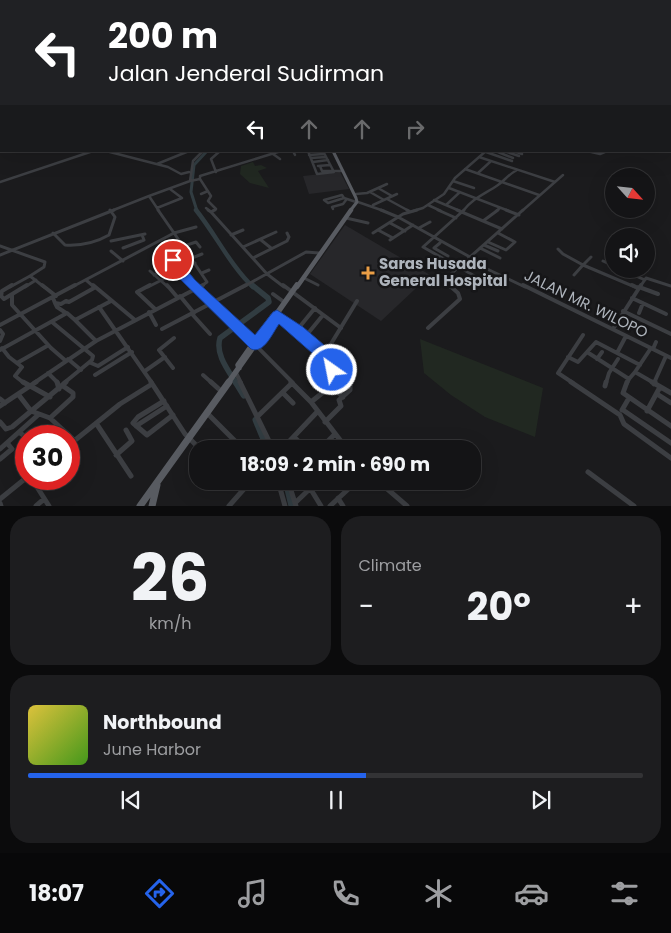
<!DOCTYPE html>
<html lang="en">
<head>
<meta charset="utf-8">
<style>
  body { margin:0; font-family:Poppins,sans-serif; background:#1d1d1f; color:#f1f3f6; height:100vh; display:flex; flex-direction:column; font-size:19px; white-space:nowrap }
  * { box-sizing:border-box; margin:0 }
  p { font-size:16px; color:#9d9ea1 }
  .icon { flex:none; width:28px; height:28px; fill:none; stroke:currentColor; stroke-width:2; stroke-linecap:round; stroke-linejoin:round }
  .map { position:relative; height:506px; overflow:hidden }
  .panel { display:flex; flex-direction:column; gap:10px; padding:10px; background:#0b0b0c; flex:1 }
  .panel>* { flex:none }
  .hud { position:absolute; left:0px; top:0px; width:671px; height:152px; box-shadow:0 5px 20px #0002,0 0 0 1px #333335; background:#202124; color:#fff; overflow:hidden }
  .needle { width:32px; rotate:117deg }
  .buttons { position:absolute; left:605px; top:168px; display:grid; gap:10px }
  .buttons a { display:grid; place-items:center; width:50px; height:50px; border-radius:50%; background:#141416; box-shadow:0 5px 20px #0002,0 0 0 1px #333335; font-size:25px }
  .speed { position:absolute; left:15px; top:425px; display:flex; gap:10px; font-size:25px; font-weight:700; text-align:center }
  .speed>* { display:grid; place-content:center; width:65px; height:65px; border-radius:50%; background:#141416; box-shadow:0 5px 20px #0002,0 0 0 1px #333335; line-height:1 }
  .speed .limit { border:8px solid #d22; background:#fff; color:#111 }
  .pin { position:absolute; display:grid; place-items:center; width:42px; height:42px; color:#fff; margin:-21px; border:2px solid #fff; border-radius:50%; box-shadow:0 1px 5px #0007 }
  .me { position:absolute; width:55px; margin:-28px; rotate:327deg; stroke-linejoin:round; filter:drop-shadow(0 0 4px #0008) }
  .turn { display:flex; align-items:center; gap:18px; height:105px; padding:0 25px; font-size:22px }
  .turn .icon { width:65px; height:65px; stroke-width:2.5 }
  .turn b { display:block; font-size:35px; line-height:42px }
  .lanes { display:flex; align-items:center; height:48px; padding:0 25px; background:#0003; justify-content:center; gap:25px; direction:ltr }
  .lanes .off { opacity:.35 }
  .big { font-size:38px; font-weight:700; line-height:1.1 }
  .panel .tile { flex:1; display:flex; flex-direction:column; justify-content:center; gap:8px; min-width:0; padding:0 18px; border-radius:20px; background:#1d1d1f }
  .panel .dial { align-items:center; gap:0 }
  .dial b { font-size:65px; line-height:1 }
  .song { display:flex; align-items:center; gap:15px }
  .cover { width:60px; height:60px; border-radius:8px; background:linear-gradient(135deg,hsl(50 70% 55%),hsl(100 70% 35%)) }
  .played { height:5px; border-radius:2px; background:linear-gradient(90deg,#2563eb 55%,#333335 55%) }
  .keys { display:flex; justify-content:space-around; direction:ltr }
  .heat { display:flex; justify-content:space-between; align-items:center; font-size:28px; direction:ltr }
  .panel .tiles { flex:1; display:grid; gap:10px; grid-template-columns:1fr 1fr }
  .tile:last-child { grid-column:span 2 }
  .trip { position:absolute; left:189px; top:440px; width:292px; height:50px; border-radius:20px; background:#141416; box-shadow:0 5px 20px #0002,0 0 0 1px #333335; font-weight:700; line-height:50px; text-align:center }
  .tab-bar { display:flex; height:80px; justify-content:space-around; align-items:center; background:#080809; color:#9d9ea1 }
  .tab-bar .icon { width:35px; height:35px }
  .tab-bar .selected { color:#2563eb }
  .tab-bar b { font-size:22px; color:#f1f3f6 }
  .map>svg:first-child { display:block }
</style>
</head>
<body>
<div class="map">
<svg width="671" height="506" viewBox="0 0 671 506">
  <rect width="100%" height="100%" fill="#1b1b1d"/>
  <path fill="#27272a" d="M340 172 349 189 309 194 303 176Z
    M345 225 430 275 381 321 310 274Z"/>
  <path fill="#212821" d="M253 162 255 166 261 165 267 168 258 171 269 188 250 183 240 174 241 166Z
    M420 339 543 388 535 437 485 417 451 395 424 373Z"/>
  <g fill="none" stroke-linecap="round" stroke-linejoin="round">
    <path stroke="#313c41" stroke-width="3" d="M197 211 191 192 194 165 207 151"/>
    <path stroke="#313c41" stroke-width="4.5" d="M196 210C216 235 230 265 253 287"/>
    <path stroke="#313c41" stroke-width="5.5" d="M236 383C228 370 215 354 220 338L269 302 268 298 252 285"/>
    <path stroke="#313c41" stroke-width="7" d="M236 382 244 395
      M256 420 268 449
      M286 481 292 506"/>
    <path stroke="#3c3e42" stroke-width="2" d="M106 151 109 152
      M504 151 506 152
      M514 151 516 152
      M587 151 591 152
      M91 152 93 151
      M187 152 189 151
      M278 152 281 151
      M605 152 607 151"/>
    <path stroke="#3c3e42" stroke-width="2.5" d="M106 151 168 167 181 174 189 172
      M293 151 295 155
      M308 151 317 174 334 172 323 151
      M504 151 519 156
      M514 151 522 154
      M587 151 600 154 607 151
      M486 152 512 161
      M498 152 513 158
      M273 154 280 159
      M309 155 324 154
      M479 157 555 182 522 211
      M311 158 326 157
      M313 162 328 160
      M157 164 189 151
      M318 166 330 165
      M320 166 322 171H343
      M465 169 539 195
      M216 172 211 159 220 151
      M478 173 490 162
      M200 179V176L281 151
      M190 181 200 179 211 196 208 201 216 209 212 211
      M453 181 474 188
      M0 182 93 151
      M555 182 563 175
      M378 188 392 196
      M449 188 509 211
      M370 192 384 200
      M201 194 208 191
      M356 194 367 193 387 184
      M342 195 344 198 328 203 324 200Z
      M344 198 356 202
      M387 199 409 211
      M434 200 460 211
      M358 202 384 211
      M373 205 397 194
      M428 205 441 211
      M446 205 460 192
      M157 208 182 198 170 189
      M206 208 210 211
      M333 209 332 207 343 204 346 200
      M111 211 149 196
      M159 211 149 196 190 181 193 161 203 151
      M413 211 423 208 444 194 455 178 486 151
      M463 211C473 198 485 194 498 185 505 180 509 174 517 170
      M496 211 500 208"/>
    <path stroke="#3c3e42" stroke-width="3" d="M208 210 211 212
      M215 210 211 212 267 274 284 287
      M381 210 398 217 470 257 485 268 525 287
      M407 210 409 211
      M438 210 456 218
      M457 210 502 229
      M506 210 519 215
      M346 218 368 223
      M483 221 498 210
      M390 223 405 231
      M196 227 174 233 207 282 200 287
      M419 228 430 222
      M378 230 393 238
      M53 233 65 245C81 246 95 243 109 235L115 217 110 210
      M373 233 403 214 417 210
      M231 235 243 230
      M261 240 271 248
      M390 240 413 225
      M111 241 145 234
      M488 242 506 250 515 242 498 233
      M440 243 434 248 448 256
      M484 245 498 251
      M0 246 45 262 44 267 30 276 44 287
      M184 246 196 242 200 247
      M243 247 276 232
      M123 248 144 240 142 235
      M480 248 500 258
      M558 249 563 254 583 265 574 275
      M111 251 123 261
      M189 252 173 261 194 287
      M0 255 114 210
      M591 257 583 265 635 287
      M192 258 202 254
      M253 258 287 241 289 237 287 233
      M603 261 614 266
      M458 267 423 247 464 210
      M459 267 478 278
      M620 269 645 280
      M150 271 168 287
      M202 273 209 270
      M154 275 174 264
      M304 278 318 285
      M86 280 94 287
      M10 287 30 276
      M25 287 36 280
      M72 287 174 233 158 210
      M148 287 195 263
      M243 287 306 252 319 253
      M450 287 443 281 523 210
      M640 287 646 278 671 286"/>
    <path stroke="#3c3e42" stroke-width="4" d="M12 285 2 291 1 296 4 299 27 285
      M42 285 56 296
      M93 285 135 320
      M150 285 137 292 155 309
      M167 285 178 298
      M193 285 218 307 293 383
      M283 285 341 328
      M523 285 671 358
      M632 285 638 288
      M639 287 658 294
      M273 294 284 302
      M12 295V305L51 348 66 361
      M180 296 194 313
      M53 298 55 303 61 304 66 301 69 302 94 288
      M632 298 666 314
      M55 303 57 307 66 313
      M99 307 152 383
      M623 311 671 334
      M149 312 156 325
      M639 313 643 303
      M192 314 210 334
      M277 316 298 331 325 355
      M75 320 96 341
      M52 322 93 356 92 360 64 383
      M0 325 75 285
      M428 328 460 299 458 293 449 285
      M162 329 246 285
      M613 329 641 285
      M0 330 3 334 0 341
      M297 330 315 308
      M305 337 323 315
      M2 348 9 357 22 367 15 376 24 383
      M653 349 656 342
      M0 350 67 313 75 320 111 301
      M587 352 596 342 640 365
      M617 353 626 336
      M568 357 578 362 587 352 629 379 635 372 654 383
      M68 359 81 370
      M597 359 602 352
      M17 363 47 346
      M91 363 98 366 128 347
      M173 368 159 350 174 338
      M145 371 165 357
      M635 372 651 348
      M48 373 58 383
      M236 373 241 383
      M95 375 132 352
      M203 375 212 383
      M34 383 96 341 203 285
      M334 383 338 380 328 365 326 352 357 301
      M573 383 558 373 583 335
      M606 383 609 373 618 359
      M627 383 629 379
      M654 383 666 356"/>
    <path stroke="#3c3e42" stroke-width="5" d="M23 382 50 397
      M57 382 59 389
      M151 382 185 434 199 448
      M211 382 221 391
      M240 382 273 449
      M291 382 311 402 347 449
      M571 382 620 415 624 424 671 458
      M627 382 623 393 671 426
      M652 382 671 393
      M654 384 655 382
      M331 386 343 397
      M605 386 606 382
      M283 393 293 403
      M18 394 31 411 50 418 74 440
      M657 394 671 403
      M0 399 5 403
      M164 401 138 417 133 423 147 435 173 415
      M311 402 336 382
      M0 406 36 382
      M622 410 629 398
      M623 410 671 443
      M647 411 660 387
      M207 413 243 449
      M258 416 292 383
      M50 418 73 397V393L63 386
      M0 422 6 429 12 427 66 382
      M325 422 341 406 339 400 350 390V385
      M96 423 131 476
      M136 426 167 406
      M20 433 26 437
      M294 437 307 449
      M69 445 120 404 152 384
      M0 449 38 415
      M282 449 318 411
      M320 449 335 434
      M116 455 132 441 126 430
      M0 459 12 449 8 444
      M588 472 634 506
      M32 479 49 506
      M278 481 285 506
      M288 481 296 506
      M378 481 407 506
      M310 488 321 506
      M338 498 343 506
      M0 499 26 478
      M0 503 1 506
      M295 503 318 481
      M36 506 44 499
      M229 506 251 481
      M330 506 357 481"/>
    <path stroke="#585b61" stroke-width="3" d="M333 151 356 198 357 202 350 211"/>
    <path stroke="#585b61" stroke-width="4.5" d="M297 287 351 210"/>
    <path stroke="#585b61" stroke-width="5.5" d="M239 368 238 365 272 317
      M228 383 297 285"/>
    <path stroke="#585b61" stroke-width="7" d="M140 506 229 382
      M152 506 157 485"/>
  </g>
  <linearGradient id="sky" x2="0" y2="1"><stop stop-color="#0f0f10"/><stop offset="0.49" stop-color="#393f4c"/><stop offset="1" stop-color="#393f4c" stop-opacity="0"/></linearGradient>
  <rect width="671" height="139" fill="url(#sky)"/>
  <path fill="#2563eb" stroke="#184099" d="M173 257 177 258 195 280 255 335 273 312 277 310 303 327 331 351 340 370 338 375 332 377 327 375 320 360 279 324C272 334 264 354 251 349L174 273 167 260Z"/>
  <path fill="#ea9e46" stroke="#161618" stroke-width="2" d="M365.5 265.5h5v5h5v5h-5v5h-5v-5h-5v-5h5z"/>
  <g text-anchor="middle" stroke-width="5" stroke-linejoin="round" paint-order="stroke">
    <g font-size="15" font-weight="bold" fill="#aeb4bc" stroke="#161618" text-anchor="start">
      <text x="379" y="269">Saras Husada<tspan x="379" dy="17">General Hospital</tspan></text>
    </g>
    <g font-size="15" fill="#aeb4bc" stroke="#161618">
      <text transform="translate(586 304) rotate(26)" y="5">JALAN MR. WILOPO</text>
    </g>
  </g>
</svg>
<div class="buttons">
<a><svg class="needle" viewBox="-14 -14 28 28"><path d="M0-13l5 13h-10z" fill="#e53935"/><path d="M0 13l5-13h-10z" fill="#9d9ea1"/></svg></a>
<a><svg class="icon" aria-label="sound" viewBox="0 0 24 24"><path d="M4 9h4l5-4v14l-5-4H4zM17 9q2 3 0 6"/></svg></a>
</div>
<div class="speed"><div class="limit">30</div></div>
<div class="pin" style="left:173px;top:260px;background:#d93025"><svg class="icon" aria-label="arrive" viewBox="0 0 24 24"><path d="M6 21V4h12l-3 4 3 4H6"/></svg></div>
<svg class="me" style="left:332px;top:370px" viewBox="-20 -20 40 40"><circle r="17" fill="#2563eb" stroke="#fff" stroke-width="3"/><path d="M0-11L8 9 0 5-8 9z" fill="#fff"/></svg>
<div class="trip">18:09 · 2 min · 690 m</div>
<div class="hud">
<div class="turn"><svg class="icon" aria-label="left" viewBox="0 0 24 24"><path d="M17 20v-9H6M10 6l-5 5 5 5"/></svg><div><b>200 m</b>Jalan Jenderal Sudirman</div></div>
<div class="lanes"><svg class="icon" aria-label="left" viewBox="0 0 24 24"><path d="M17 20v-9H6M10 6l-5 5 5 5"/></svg><svg class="icon off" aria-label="ahead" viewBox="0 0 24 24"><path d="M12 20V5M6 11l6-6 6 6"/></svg><svg class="icon off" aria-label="ahead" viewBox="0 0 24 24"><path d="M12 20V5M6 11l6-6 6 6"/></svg><svg class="icon off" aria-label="right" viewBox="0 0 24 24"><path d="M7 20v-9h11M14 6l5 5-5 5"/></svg></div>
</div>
</div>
<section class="panel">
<div class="tiles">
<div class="tile dial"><b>26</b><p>km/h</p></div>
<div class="tile"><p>Climate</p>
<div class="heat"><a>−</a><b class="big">20°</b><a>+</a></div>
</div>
<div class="tile">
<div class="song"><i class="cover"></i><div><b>Northbound</b><p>June Harbor</p></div></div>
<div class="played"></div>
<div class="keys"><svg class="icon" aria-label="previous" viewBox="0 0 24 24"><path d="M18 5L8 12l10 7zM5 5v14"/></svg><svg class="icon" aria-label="pause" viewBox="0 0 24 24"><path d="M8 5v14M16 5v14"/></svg><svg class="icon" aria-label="next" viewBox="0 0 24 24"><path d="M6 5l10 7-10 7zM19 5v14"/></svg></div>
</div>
</div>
</section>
<nav class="tab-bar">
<b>18:07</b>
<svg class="icon selected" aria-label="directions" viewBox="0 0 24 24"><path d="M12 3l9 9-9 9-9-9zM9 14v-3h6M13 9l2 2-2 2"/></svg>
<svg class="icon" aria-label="music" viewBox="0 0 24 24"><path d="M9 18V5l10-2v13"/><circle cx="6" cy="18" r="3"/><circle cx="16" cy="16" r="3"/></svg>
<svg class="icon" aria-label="phone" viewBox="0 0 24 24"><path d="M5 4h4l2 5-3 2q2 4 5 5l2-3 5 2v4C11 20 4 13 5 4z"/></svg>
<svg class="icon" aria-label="climate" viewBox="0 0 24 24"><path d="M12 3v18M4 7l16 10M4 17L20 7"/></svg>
<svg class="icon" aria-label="car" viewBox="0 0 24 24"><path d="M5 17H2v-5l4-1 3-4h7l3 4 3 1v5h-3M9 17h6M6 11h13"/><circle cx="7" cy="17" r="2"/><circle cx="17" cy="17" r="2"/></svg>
<svg class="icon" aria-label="filters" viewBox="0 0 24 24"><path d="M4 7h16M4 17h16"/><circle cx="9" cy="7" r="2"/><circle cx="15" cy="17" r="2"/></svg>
</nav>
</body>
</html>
